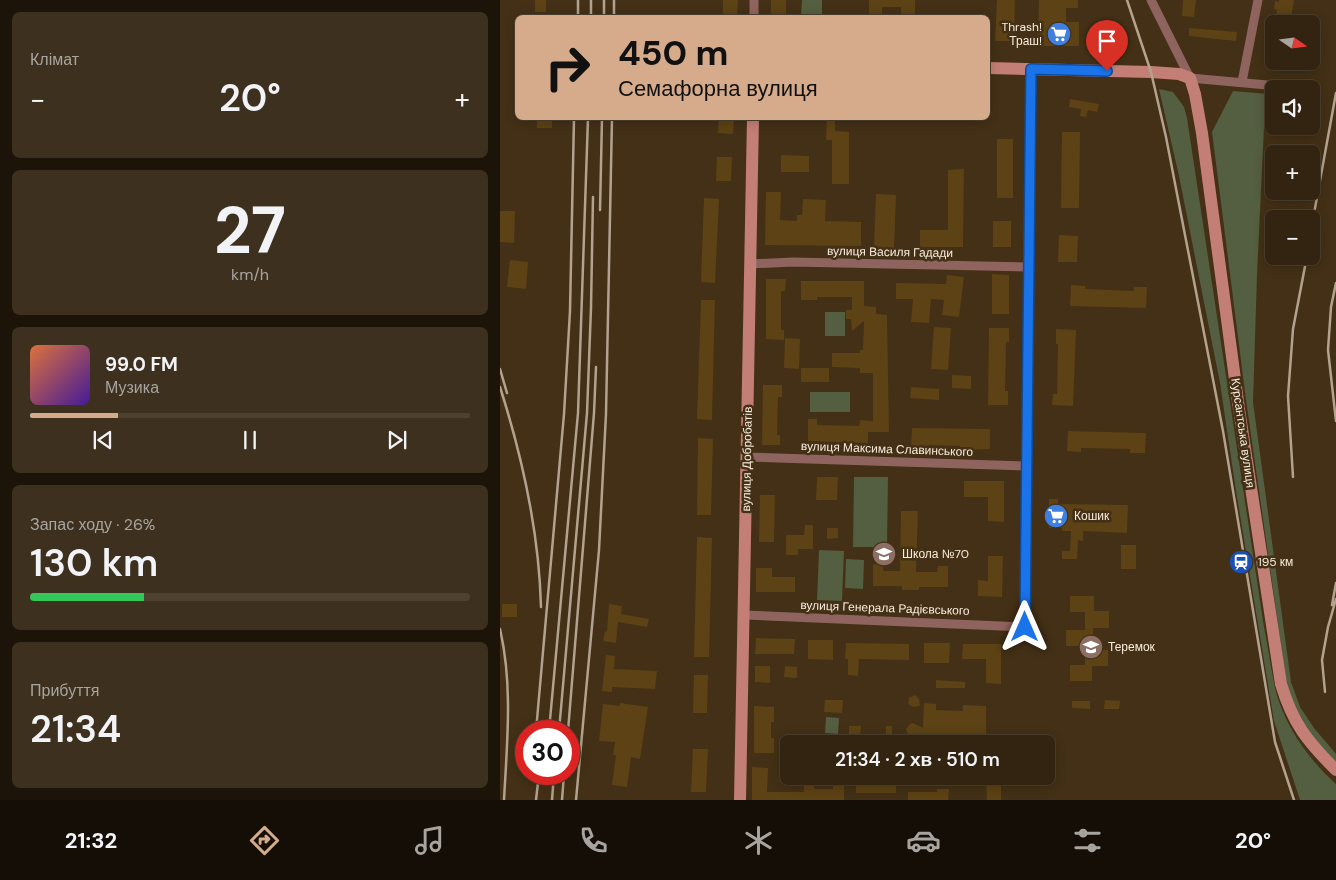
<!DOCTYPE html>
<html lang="uk">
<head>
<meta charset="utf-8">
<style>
  body { margin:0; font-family:"DM Sans",sans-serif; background:#3d301e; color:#f1f3f6; height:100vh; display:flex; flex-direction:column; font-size:19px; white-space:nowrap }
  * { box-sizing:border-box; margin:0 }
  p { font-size:16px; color:#a8a49f }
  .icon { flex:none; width:28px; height:28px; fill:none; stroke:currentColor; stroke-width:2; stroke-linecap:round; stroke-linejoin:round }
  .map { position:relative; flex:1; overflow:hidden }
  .drawer { display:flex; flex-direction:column; gap:12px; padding:12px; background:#1c1409; width:500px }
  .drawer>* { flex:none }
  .guide { position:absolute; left:15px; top:15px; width:475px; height:105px; border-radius:8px; box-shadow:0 2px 12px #0003,0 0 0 1px #4d4130; background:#d6ab8b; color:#111; overflow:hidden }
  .needle { width:32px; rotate:104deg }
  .fabs { position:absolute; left:765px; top:15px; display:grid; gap:10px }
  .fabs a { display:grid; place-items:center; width:55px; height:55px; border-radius:8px; background:#322410; box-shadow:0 2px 12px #0003,0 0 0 1px #4d4130; font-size:25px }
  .speed { position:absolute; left:15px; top:720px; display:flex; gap:10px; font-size:25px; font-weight:700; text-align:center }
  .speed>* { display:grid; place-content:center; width:65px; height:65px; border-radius:50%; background:#322410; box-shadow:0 2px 12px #0003,0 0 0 1px #4d4130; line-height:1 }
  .speed .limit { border:8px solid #d22; background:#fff; color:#111 }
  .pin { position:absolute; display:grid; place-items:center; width:42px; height:42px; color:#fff; margin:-51px -21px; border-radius:50% 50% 50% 0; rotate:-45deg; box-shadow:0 0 5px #0007 }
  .pin .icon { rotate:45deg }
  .me { position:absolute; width:55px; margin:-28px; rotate:0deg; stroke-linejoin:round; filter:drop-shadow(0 0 4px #0008) }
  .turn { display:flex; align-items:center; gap:18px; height:105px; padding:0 20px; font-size:22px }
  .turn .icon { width:65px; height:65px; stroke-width:2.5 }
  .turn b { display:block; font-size:35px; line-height:42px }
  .big { font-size:38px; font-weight:600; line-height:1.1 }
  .drawer .card { flex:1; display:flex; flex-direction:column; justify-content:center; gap:8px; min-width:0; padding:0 18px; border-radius:8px; background:#3d301e }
  .drawer .dial { align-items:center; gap:0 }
  .dial b { font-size:65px; line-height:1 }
  .song { display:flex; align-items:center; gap:15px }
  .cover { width:60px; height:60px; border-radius:8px; background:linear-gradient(135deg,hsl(20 70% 55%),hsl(260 70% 35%)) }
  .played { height:5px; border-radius:2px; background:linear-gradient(90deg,#d6ab8b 20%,#4d4130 20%) }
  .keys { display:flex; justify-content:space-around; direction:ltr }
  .heat { display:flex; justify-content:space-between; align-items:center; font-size:28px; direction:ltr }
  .charge { height:8px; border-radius:4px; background:linear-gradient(90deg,#34c759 26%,#4d4130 0) }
  .trip { position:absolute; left:280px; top:735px; width:275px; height:50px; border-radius:8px; background:#322410; box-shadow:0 2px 12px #0003,0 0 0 1px #4d4130; font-weight:600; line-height:50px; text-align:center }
  .dock { display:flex; height:80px; justify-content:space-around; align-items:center; background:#140e06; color:#a8a49f }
  .dock .icon { width:35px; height:35px }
  .dock .selected { color:#d6ab8b }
  .dock b { font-size:22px; color:#f1f3f6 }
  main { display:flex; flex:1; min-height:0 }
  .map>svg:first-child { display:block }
</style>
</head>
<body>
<main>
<section class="drawer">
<div class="card"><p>Клімат</p>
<div class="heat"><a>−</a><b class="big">20°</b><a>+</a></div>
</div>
<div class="card dial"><b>27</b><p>km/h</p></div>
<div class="card">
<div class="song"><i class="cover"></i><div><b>99.0 FM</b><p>Музика</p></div></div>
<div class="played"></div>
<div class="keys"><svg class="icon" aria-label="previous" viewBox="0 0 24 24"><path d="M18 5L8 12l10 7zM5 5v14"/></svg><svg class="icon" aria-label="pause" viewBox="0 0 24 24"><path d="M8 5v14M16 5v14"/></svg><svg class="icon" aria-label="next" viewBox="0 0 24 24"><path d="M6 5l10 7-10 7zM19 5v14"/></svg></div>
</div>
<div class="card"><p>Запас ходу · 26%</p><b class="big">130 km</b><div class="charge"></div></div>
<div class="card"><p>Прибуття</p><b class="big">21:34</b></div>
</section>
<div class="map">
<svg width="836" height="800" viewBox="0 0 836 800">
  <rect width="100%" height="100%" fill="#433016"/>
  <path fill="#545e40" d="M302 0H322V17H301Z
    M659 89 673 92 684 107 687 118 764 627C768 647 771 668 775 688 784 725 808 759 836 784V800H800L774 721 736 491 720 383 679 176Z
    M733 91 769 94 764 127 757 275 753 402 791 682 800 707 814 728 836 754V762L804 728 787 689 781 645 746 400 712 132Z
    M325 312H345V336H325Z
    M310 392H350V412H310Z
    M354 477H388L387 547H353Z
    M319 550 344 551 342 601 317 600Z
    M346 559 364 560 363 589 345 588Z
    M326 717 339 718 338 734 325 733Z"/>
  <path fill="#5c4214" d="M35 0H46V12H35Z
    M223 0H238L237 18H223Z
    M271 0H286V18H271Z
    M369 0H415V18H401V7H382V18H369Z
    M497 0H515L514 41H495Z
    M539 0H578V8H566V22H579V46H538Z
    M683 0H696L694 17 682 16Z
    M779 0H794L790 24H775L777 10 774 9 775 1 779 2Z
    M689 28 737 32 736 41 689 36Z
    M771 94H774V129L764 127Z
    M570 99 599 104 597 112 588 110 586 117 580 116 581 109 569 107Z
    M219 118H234L233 134 218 133Z
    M327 118H335V131L349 132V184H332V140H326Z
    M37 121H52V128H37Z
    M562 132H580L579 208H561Z
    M497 139H513V198H497Z
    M281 155 309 156V172H281Z
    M217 157H232L231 181H216Z
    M464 169 463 247H420V230H448V170Z
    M266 192H281L280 220 297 221V215H302L303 199 326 200 325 221 361 222V246L265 245Z
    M376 194 396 195 394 248 374 247Z
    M204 198 219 199 215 283 201 282Z
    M0 211H15L14 243 0 242Z
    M493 221H511V247H493Z
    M559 235 578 236 577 262H558Z
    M10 260 28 262 26 289 7 287Z
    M492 274 509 275V314H492Z
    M447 275 464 277 459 317 442 315 444 300 431 299 429 323 411 322 413 299H396V283L446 284Z
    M266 279H286L285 291H281V330H284V340L266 339Z
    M301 281H364V306L376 307V314L387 315 389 432H368V443L308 441V419H317V425L359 426 360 420 373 421V373H360V368L332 367V353H360V350H363L364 321 352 331 351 319H346V310H352V297H317V300H301Z
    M571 285 585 286V289L634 291V287H647L646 308 570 306Z
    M201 300H215L212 420 197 419Z
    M434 327 451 328 448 370 431 369Z
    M489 328H509V342H506L505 391H508V405H488Z
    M556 329 576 330 573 406 552 405 553 394H557L558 344H556Z
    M285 338 300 339 299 369 284 368Z
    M301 368H329V382H301Z
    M452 375 471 376V389L452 388Z
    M263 385H282V397H278L277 435H280V445H262Z
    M411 387 439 389V400L410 398Z
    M412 428 490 429V449L460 450V446L429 445V448H411Z
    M568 431 646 433 645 453H630V449L581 448V452L567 451Z
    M198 438 213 439 211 515H197Z
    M317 477H338L337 500H316Z
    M464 481H504V522L488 521V497H464Z
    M260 495H275L274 542H259Z
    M549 499H558V504L628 505 627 533 583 531V541L578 540 577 559H562V551H570L571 531H562V528H549Z
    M401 511H418L416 572H437L438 566H448V587H419V590H402V586H373V564L383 565V571H400Z
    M305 525H313V549H298V555H286V535H304Z
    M327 528H338V538L327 539Z
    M197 537 212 538 209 657H194Z
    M621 545H636V569H621Z
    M488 556H503L502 597 478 596V580L488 581Z
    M256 568H272V577H295V592H256Z
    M570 596H594V611H609V628H593V650H608V666H592V681H570V665H585V646H566V630H585V612H570Z
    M2 604H17V617H2Z
    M109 604 122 606 121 614 149 619 147 627 118 622 116 643 103 641 105 631 107 632Z
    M256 638 295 639 294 654H255Z
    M308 640H333V660L308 659Z
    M346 643 409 644V660L359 659 358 676 348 675V659H345Z
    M424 643H450L449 663H424Z
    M463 644H501V684L486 683V659H462Z
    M106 655 115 656 114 669 157 671 155 689 112 687V692L102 691Z
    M255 666H270V683L255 682Z
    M285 666 297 667V678L284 677Z
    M194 675H208L207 713H193Z
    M436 680 465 682V688H436Z
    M415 695 419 699 420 706 413 707 408 704 409 698Z
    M325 700H343L342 713 324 712Z
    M605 700 620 701 619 709H604Z
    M572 701H590V709L572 708Z
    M120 703 148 707 140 759 131 757 127 787 112 785 116 755H113L115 742 99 741 103 704 120 706Z
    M424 703 436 704V710L463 711V705L486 706V744H462V738H441L440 744H417L407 732 406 729 410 724 413 723 423 728Z
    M254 706 274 707V722H271V738H274V753H254Z
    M349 726H361L360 737 386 738V726H392V744L325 742 326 735 349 736Z
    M193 749H208L206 792H191Z
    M252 767 268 768 267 792H304V786H314V789H333V786H344V800H252Z
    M356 776H396V793H356Z
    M486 776H501V800H487Z
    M437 789H449L448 800H408V792H437Z"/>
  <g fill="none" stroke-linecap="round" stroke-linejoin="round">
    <path stroke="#90645e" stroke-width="9" d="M651 0 690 78 767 85
      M254 18V0
      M742 82 758 0
      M250 264 293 262 530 267
      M246 457 526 466
      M244 615 525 627 531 69"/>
    <path stroke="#c37e75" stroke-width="12" d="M488 68 651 72 679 74 690 78 695 94 702 133 739 409 781 684C793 724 807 741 836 770
      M240 800 253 118"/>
    <path stroke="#b2a28f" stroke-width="2.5" d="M627 0 651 72 666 137 723 431 775 742 794 800
      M78 18V0
      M91 18V0
      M104 18V0
      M114 18V0
      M100 210 102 118
      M811 230 836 93
      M836 283 831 307 828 350 836 421
      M0 369 7 393
      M0 387C23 459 39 531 41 607
      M793 477 788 396 793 329 807 256
      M832 605 836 583
      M0 629C13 685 7 744 4 800
      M825 692 822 660 828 627 836 599
      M36 731 64 414 70 311 74 118
      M49 731 78 413 88 118
      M59 731 87 413 91 308 93 197
      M68 731 94 413 96 367
      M36 800 39 774
      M52 800 54 774
      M62 800 64 774
      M76 800 99 550 106 414 112 118"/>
  </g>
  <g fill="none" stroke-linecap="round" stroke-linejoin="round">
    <g stroke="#114b97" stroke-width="12">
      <path id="route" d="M525 627 531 69 607 71"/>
    </g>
    <use href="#route" stroke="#1a73e8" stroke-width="9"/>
  </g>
  <defs>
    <g id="supermarket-disc" transform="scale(1.25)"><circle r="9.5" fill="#3f7fe0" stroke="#433016"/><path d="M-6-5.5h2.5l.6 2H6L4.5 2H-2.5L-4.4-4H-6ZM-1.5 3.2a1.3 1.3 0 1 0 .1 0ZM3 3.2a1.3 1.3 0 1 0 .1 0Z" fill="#fff"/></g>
    <g id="school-disc" transform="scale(1.25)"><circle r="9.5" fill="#8d6e63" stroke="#433016"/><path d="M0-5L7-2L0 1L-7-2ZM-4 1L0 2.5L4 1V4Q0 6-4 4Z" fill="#fff"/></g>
    <g id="station-disc" transform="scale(1.25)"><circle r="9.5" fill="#1a4fb4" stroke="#433016"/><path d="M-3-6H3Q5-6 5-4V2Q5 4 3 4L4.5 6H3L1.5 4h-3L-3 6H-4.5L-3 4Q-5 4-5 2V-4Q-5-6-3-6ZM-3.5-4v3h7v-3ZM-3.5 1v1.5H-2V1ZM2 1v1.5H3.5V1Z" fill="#fff"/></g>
  </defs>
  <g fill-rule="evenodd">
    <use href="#supermarket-disc" x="559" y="34"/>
    <use href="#supermarket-disc" x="556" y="516"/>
    <use href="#school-disc" x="384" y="554"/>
    <use href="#station-disc" x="741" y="562"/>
    <use href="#school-disc" x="591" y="647"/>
  </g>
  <g text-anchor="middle" stroke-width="5" stroke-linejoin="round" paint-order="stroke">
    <g font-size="12" fill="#f9ecdd" stroke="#433016" text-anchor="start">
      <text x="542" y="31" text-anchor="end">Thrash!<tspan x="542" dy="14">Траш!</tspan></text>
      <text x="574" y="520">Кошик</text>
      <text x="402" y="558">Школа №70</text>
      <text x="758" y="566">195 км</text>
      <text x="608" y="651">Теремок</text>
    </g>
    <g font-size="12" fill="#f9ecdd" stroke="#433016">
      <text transform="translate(390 252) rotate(1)" y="4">вулиця Василя Гадади</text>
      <text transform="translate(743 433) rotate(82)" y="4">Курсантська вулиця</text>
      <text transform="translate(387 449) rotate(2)" y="4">вулиця Максима Славинського</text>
      <text transform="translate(247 459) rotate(-89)" y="4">вулиця Добробатів</text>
      <text transform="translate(385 608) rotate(2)" y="4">вулиця Генерала Радієвського</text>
    </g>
  </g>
</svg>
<div class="fabs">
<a><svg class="needle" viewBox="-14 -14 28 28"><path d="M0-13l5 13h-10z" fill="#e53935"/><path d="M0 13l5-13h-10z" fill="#a8a49f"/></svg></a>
<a><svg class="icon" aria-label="sound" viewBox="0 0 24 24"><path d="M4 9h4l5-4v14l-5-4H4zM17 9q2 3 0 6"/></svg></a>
<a>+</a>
<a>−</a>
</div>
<div class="speed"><div class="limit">30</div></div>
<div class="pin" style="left:607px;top:71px;background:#d93025"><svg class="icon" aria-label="arrive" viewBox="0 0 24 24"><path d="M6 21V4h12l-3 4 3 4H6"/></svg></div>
<svg class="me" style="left:525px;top:627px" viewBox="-20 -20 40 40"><path d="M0-17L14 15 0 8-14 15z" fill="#1a73e8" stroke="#fff" stroke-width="4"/></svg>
<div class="trip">21:34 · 2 хв · 510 m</div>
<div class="guide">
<div class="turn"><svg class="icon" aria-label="right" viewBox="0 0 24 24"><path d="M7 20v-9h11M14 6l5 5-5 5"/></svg><div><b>450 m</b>Семафорна вулиця</div></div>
</div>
</div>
</main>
<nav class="dock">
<b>21:32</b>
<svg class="icon selected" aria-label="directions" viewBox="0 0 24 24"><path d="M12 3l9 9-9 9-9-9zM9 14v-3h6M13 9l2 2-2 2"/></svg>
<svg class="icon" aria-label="music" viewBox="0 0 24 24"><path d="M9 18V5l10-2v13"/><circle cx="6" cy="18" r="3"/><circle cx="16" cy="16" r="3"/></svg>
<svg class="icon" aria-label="phone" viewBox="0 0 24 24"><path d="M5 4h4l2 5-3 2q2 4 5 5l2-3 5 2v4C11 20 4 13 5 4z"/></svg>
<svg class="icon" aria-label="climate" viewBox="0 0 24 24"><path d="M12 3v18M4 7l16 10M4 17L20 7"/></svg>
<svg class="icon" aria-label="car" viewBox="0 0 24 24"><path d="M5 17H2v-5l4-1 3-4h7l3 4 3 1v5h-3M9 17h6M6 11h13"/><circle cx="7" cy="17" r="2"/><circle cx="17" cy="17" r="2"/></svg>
<svg class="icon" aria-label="filters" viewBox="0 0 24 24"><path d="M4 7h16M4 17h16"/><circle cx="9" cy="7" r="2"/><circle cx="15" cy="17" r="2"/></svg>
<b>20°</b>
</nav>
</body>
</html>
